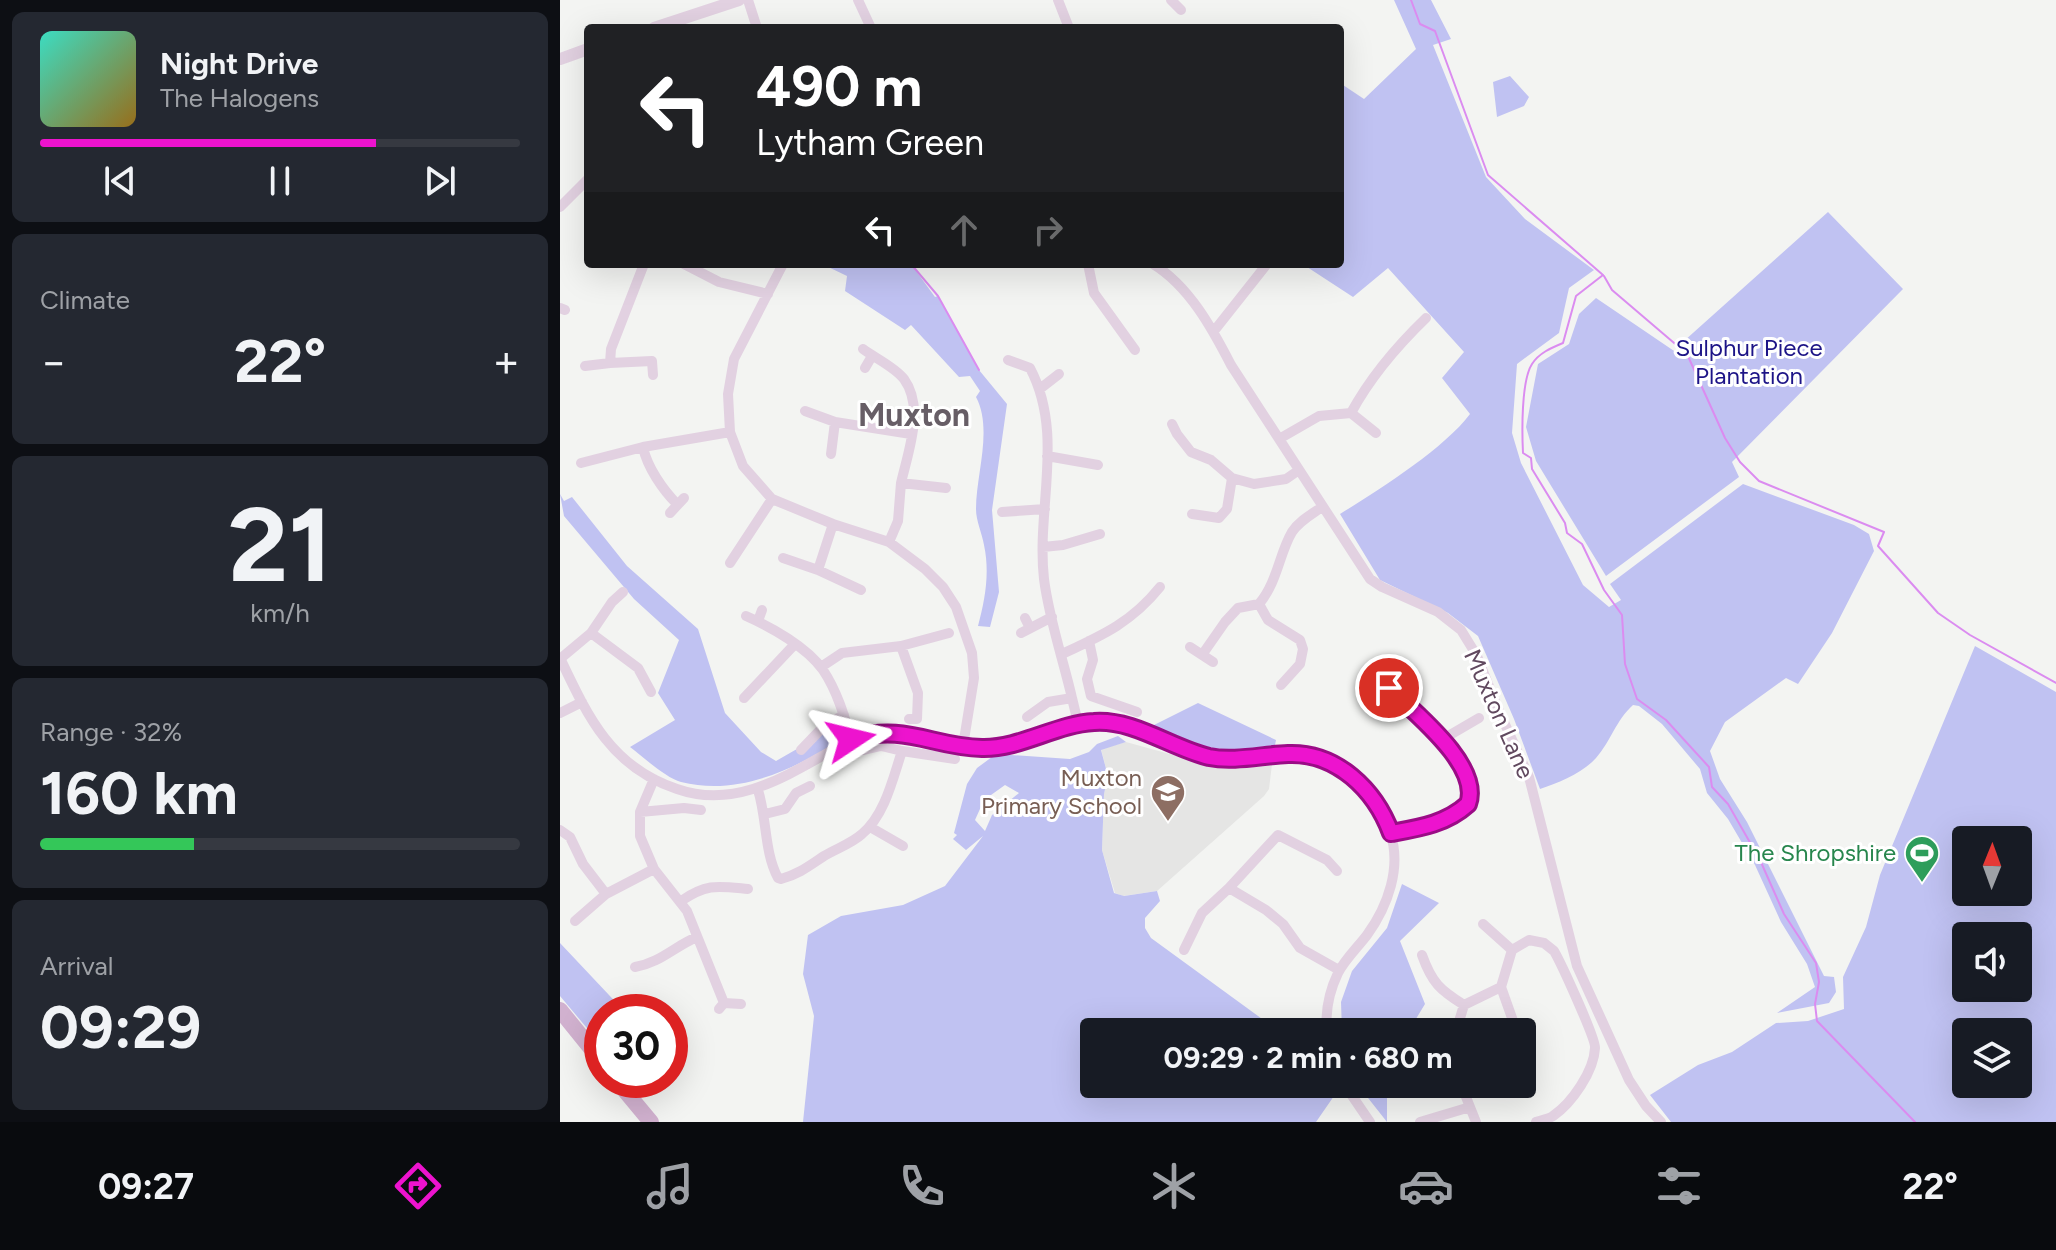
<!DOCTYPE html>
<html lang="en">
<head>
<meta charset="utf-8">
<style>
  body { margin:0; font-family:Figtree,sans-serif; background:#242831; color:#f1f3f6; height:100vh; display:flex; flex-direction:column; font-size:30px; white-space:nowrap }
  * { box-sizing:border-box; margin:0 }
  p { font-size:26px; color:#9ea1a6 }
  .icon { flex:none; width:44px; height:44px; fill:none; stroke:currentColor; stroke-width:2; stroke-linecap:round; stroke-linejoin:round }
  .map { position:relative; flex:1; overflow:hidden }
  .drawer { display:flex; flex-direction:column; gap:12px; padding:12px; background:#0d0f14; width:560px }
  .drawer>* { flex:none }
  .banner { position:absolute; left:24px; top:24px; width:760px; height:244px; border-radius:8px; box-shadow:0 8px 32px #0002; background:#202124; color:#fff; overflow:hidden }
  .needle { width:52px; rotate:1deg }
  .buttons { position:absolute; left:1392px; top:826px; display:grid; gap:16px }
  .buttons a { display:grid; place-items:center; width:80px; height:80px; border-radius:8px; background:#171b24; box-shadow:0 8px 32px #0002; font-size:40px }
  .speed { position:absolute; left:24px; top:994px; display:flex; gap:16px; font-size:40px; font-weight:700; text-align:center }
  .speed>* { display:grid; place-content:center; width:104px; height:104px; border-radius:50%; background:#171b24; box-shadow:0 8px 32px #0002; line-height:1 }
  .speed .limit { border:12px solid #d22; background:#fff; color:#111 }
  .pin { position:absolute; display:grid; place-items:center; width:68px; height:68px; color:#fff; margin:-34px; border:4px solid #fff; border-radius:50%; box-shadow:0 2px 8px #0007 }
  .me { position:absolute; width:88px; margin:-44px; rotate:80deg; stroke-linejoin:round; filter:drop-shadow(0 0 6px #0008) }
  .turn { display:flex; align-items:center; gap:28px; height:168px; padding:0 40px; font-size:36px }
  .turn .icon { width:104px; height:104px; stroke-width:2.5 }
  .turn b { display:block; font-size:56px; line-height:68px }
  .lanes { display:flex; align-items:center; height:76px; padding:0 40px; background:#0003; justify-content:center; gap:40px; direction:ltr }
  .lanes .off { opacity:.35 }
  .big { font-size:60px; font-weight:700; line-height:1.1 }
  .drawer .tile { flex:1; display:flex; flex-direction:column; justify-content:center; gap:12px; min-width:0; padding:0 28px; border-radius:12px; background:#242831 }
  .drawer .dial { align-items:center; gap:0 }
  .dial b { font-size:104px; line-height:1 }
  .song { display:flex; align-items:center; gap:24px }
  .cover { width:96px; height:96px; border-radius:12px; background:linear-gradient(135deg,hsl(170 70% 55%),hsl(40 70% 35%)) }
  .played { height:8px; border-radius:4px; background:linear-gradient(90deg,#ed13ce 70%,#363941 70%) }
  .keys { display:flex; justify-content:space-around; direction:ltr }
  .heat { display:flex; justify-content:space-between; align-items:center; font-size:44px; direction:ltr }
  .charge { height:12px; border-radius:6px; background:linear-gradient(90deg,#34c759 32%,#363941 0) }
  .trip { position:absolute; left:520px; top:1018px; width:456px; height:80px; border-radius:8px; background:#171b24; box-shadow:0 8px 32px #0002; font-weight:700; line-height:80px; text-align:center }
  .menu { display:flex; height:128px; justify-content:space-around; align-items:center; background:#090b0e; color:#9ea1a6 }
  .menu .icon { width:56px; height:56px }
  .menu .selected { color:#ed13ce }
  .menu b { font-size:36px; color:#f1f3f6 }
  main { display:flex; flex:1; min-height:0 }
  .map>svg:first-child { display:block }
</style>
</head>
<body>
<main>
<section class="drawer">
<div class="tile">
<div class="song"><i class="cover"></i><div><b>Night Drive</b><p>The Halogens</p></div></div>
<div class="played"></div>
<div class="keys"><svg class="icon" aria-label="previous" viewBox="0 0 24 24"><path d="M18 5L8 12l10 7zM5 5v14"/></svg><svg class="icon" aria-label="pause" viewBox="0 0 24 24"><path d="M8 5v14M16 5v14"/></svg><svg class="icon" aria-label="next" viewBox="0 0 24 24"><path d="M6 5l10 7-10 7zM19 5v14"/></svg></div>
</div>
<div class="tile"><p>Climate</p>
<div class="heat"><a>−</a><b class="big">22°</b><a>+</a></div>
</div>
<div class="tile dial"><b>21</b><p>km/h</p></div>
<div class="tile"><p>Range · 32%</p><b class="big">160 km</b><div class="charge"></div></div>
<div class="tile"><p>Arrival</p><b class="big">09:29</b></div>
</section>
<div class="map">
<svg width="1496" height="1122" viewBox="0 0 1496 1122">
  <rect width="100%" height="100%" fill="#f3f4f2"/>
  <path fill="#e5e5e4" d="M566 742 646 764 670 767 712 764 709 789 704 796 597 891 563 896 555 893 542 850 544 794 548 776 541 749Z"/>
  <path fill="#c0c2f2" fill-rule="evenodd" d="M834 0H871L891 39 873 45 926 177 965 219 1034 270 1009 288 999 333 957 364 952 433 961 463 1023 585 1049 607 1061 600 1050 584 1183 484 1294 525 1309 534 1314 551 1272 633 1238 684 1226 678 1165 722 1150 751 1160 779 1187 822 1264 976 1274 977 1276 992 1269 1003 1217 1013 1255 987 1247 964 1221 922 1195 865 1168 819 1147 793 1140 769 1102 724 1079 706 1073 705C1056 720 1051 741 1036 758 1023 773 998 783 980 789L954 719 918 636 888 613 820 580 780 514C817 491 884 449 910 414L882 378 904 352 828 268 793 297 744 265 780 264V83L804 99 856 49Z
    M950 76 969 97 964 106 937 117 933 82Z
    M1268 212 1343 289 1172 462 1179 477 1046 576 976 461 966 427 978 364 1009 344 1019 314 1036 298 1120 355 1124 341Z
    M262 264H351L375 297 378 296 419 370 447 404 432 510 439 592 430 627 418 626C425 600 430 573 424 545 422 533 416 521 416 509 416 474 433 429 416 397L420 391 410 376 399 377 351 325 345 330 285 291 287 276Z
    M0 494 4 501 12 497 67 566 138 629 165 713 201 752 216 761 277 726 284 738C236 768 180 797 121 782 106 778 83 757 70 747L115 720 98 693 119 640 74 599 4 516Z
    M1415 646 1496 692V1122H1111L1090 1095 1138 1065 1172 1052 1216 1023 1248 1021 1284 1009 1283 977 1306 927 1320 875ZM1406 840H1458V892H1406ZM1458 936V988H1406V936ZM1406 1032H1458V1084H1406Z
    M638 703 716 740 715 745C664 753 641 751 594 727V725Z
    M558 736 566 742 541 750 548 776 544 794 542 850 554 893 564 896 597 891 600 901 585 918V928L591 938 720 1032H534V1084H773L774 1096 756 1122H243L254 1016 243 974 248 935 281 916 343 905 385 886 423 836 406 850 393 839 397 835 394 833 407 784 417 768 436 754 510 759 529 752 537 744ZM445 785 459 793 432 815 425 831 415 820 424 800Z
    M842 884 879 903 840 941 865 1004 848 1032H782L781 1002 792 971 827 928Z
    M0 943 65 1012H42V1046L0 996Z
    M797 1084H827V1122Z"/>
  <g fill="none" stroke-linecap="round" stroke-linejoin="round">
    <path stroke="#db8cf0" stroke-width="2" d="M851 0 860 24 875 31 928 175 1043 275 1016 296 1003 343C991 348 979 353 972 364 961 381 962 433 963 453L971 458 972 469 1005 523 1007 533 1022 544 1044 590 1062 615 1065 664 1077 699 1106 720 1149 767 1152 787 1168 804 1200 860 1224 914 1256 963 1259 982 1255 1004 1257 1021 1355 1122
      M351 264 378 296 419 370
      M1044 276 1052 290 1127 354 1165 438 1180 462 1199 481 1324 532 1318 546 1378 613 1410 635 1496 683"/>
    <path stroke="#e2d1e1" stroke-width="10" d="M188 0 197 28
      M298 0 311 28
      M498 0 509 28
      M611 0 621 10
      M0 207 28 179
      M84 264 51 349 50 363 92 361 93 375
      M124 264 159 282 208 294
      M223 264 174 359 168 394 170 432 183 466 212 499 273 524 329 542 365 569 383 587 396 607 412 653 414 678 403 746
      M528 264 534 293 575 350
      M593 264C629 286 652 328 671 365L810 579 822 587 878 612 901 630 917 656 938 709 969 777 1017 966 1069 1080 1086 1106 1101 1122
      M0 308 5 310
      M654 331 707 264
      M303 349C315 358 335 367 344 379 365 408 348 452 341 483L386 488
      M448 360 470 368C505 434 476 509 484 579 489 619 503 659 512 698L488 702 467 717
      M25 366 50 363
      M305 368 312 356
      M481 388 499 374
      M245 411 275 422 351 434
      M612 424 617 434 631 452 651 460 672 478 694 484 726 479 739 470
      M816 433 791 413C811 376 836 347 866 318
      M719 439 759 416 791 413
      M83 447 170 432
      M271 454 275 422
      M487 456 538 465
      M21 463 83 447C87 467 103 490 117 504
      M442 512 485 509
      M110 513 124 498
      M632 514 659 518 667 509 672 478
      M329 542 338 521 341 483
      M483 547 503 545 540 534
      M223 558 258 570 273 524
      M170 563 212 499
      M258 570 301 590
      M63 592 52 602 31 633 78 668 91 692
      M186 616C211 627 247 647 263 670 277 691 284 715 291 739
      M465 618 470 628
      M198 621 202 610
      M461 633 492 617
      M529 641 533 660 527 679 531 696 577 712
      M341 646 358 693 357 719H349
      M630 647 653 662
      M502 654C543 635 572 622 600 587
      M642 655 665 622 678 608 699 604
      M0 658C28 717 51 767 117 789 171 808 218 781 264 755 280 746 295 735 314 733 350 727 385 746 421 748 462 750 498 721 539 722 578 722 611 748 648 756 676 763 705 752 733 754 778 757 817 789 830 832 842 867 828 906 807 935 798 947 785 959 778 973 769 992 765 1012 767 1032
      M0 659 31 633
      M261 667 282 653 341 646 389 633
      M829 669V688L883 739
      M721 685 740 664 743 649 740 640 708 620 699 604C718 581 719 554 732 532 739 521 752 514 762 507
      M184 698 234 645
      M512 698 518 723
      M0 713 22 702
      M241 750 265 725 284 715
      M295 752 321 746 342 751
      M94 779 80 812V836L94 869 127 911 164 1003
      M198 790C207 818 204 852 218 878L221 879C239 874 249 866 264 856 277 848 291 844 302 834 325 815 333 778 342 751L395 759
      M80 812 124 808 141 810
      M205 814 225 809 236 793 250 786
      M310 827 343 846
      M0 830 10 837 23 864 46 894
      M831 833C863 827 923 822 907 776 902 762 891 750 883 739L919 718
      M777 871 767 860 718 835 669 888 706 910 723 924 740 948 779 970
      M121 901C147 883 158 886 188 889
      M15 921 46 894 94 869
      M624 950 642 913 669 888
      M952 950 969 940 984 943 994 951C1001 963 1036 1039 1035 1048 1034 1071 1012 1103 993 1116 989 1119 981 1120 976 1122
      M862 955C872 983 880 990 904 1005L941 987 952 950 923 924
      M75 967C100 963 115 946 137 937
      M941 987 957 1032
      M159 1009 164 1003 181 1004
      M892 1032 897 1028 904 1005
      M784 1084 810 1122
      M910 1107 906 1097 914 1087 922 1084
      M860 1122 910 1107 916 1122"/>
    <path stroke="#e2d1e1" stroke-width="12" d="M94 28 179 0
      M0 59 28 49"/>
    <path stroke="#d1b1cf" stroke-width="16" d="M0 1010 42 1062
      M56 1080 91 1122"/>
  </g>
  <g fill="none" stroke-linecap="round" stroke-linejoin="round">
    <g stroke="#9a0c86" stroke-width="20">
      <path id="route" d="M291 739C346 723 372 747 422 748 460 749 496 724 534 722 574 719 611 748 649 757 674 762 702 755 728 754 777 752 815 790 831 833 859 828 886 824 908 804 922 766 855 713 829 688"/>
    </g>
    <use href="#route" stroke="#ed13ce" stroke-width="14"/>
  </g>
  <defs>
    <g id="school-pin" transform="scale(1.8)"><path d="M0 17L-7.5 6A9.5 9.5 0 1 1 7.5 6Z" fill="#8d6e63" stroke="#fff"/><path d="M0-5L7-2L0 1L-7-2ZM-4 1L0 2.5L4 1V4Q0 6-4 4Z" fill="#fff"/></g>
    <g id="stadium-pin" transform="scale(1.8)"><path d="M0 17L-7.5 6A9.5 9.5 0 1 1 7.5 6Z" fill="#2e9e5b" stroke="#fff"/><path d="M0-5a6.5 5 0 1 0 0 10a6.5 5 0 1 0 0-10ZM-3.5-1.8h7v3.6h-7Z" fill="#fff"/></g>
  </defs>
  <g fill-rule="evenodd">
    <use href="#school-pin" x="608" y="792"/>
    <use href="#stadium-pin" x="1362" y="853"/>
  </g>
  <g text-anchor="middle" stroke-width="6" stroke-linejoin="round" paint-order="stroke">
    <g font-size="24" fill="#1d1487" stroke="#fff">
      <text x="1189" y="356">Sulphur Piece<tspan x="1189" dy="28">Plantation</tspan></text>
    </g>
    <g font-size="24" fill="#61495f" stroke="#fff">
      <text transform="translate(939 714) rotate(66)" y="8">Muxton Lane</text>
    </g>
    <g font-size="24" fill="#785e54" stroke="#fff" text-anchor="end">
      <text x="582" y="786">Muxton<tspan x="582" dy="28">Primary School</tspan></text>
    </g>
    <g font-size="24" fill="#27864d" stroke="#fff" text-anchor="end">
      <text x="1336" y="861">The Shropshire</text>
    </g>
    <g font-size="32" font-weight="bold" fill="#675e66" stroke="#fff">
      <text x="354" y="426">Muxton</text>
    </g>
  </g>
</svg>
<div class="buttons">
<a><svg class="needle" viewBox="-14 -14 28 28"><path d="M0-13l5 13h-10z" fill="#e53935"/><path d="M0 13l5-13h-10z" fill="#9ea1a6"/></svg></a>
<a><svg class="icon" aria-label="sound" viewBox="0 0 24 24"><path d="M4 9h4l5-4v14l-5-4H4zM17 9q2 3 0 6"/></svg></a>
<a><svg class="icon" aria-label="layers" viewBox="0 0 24 24"><path d="M12 4l9 5-9 5-9-5zM3 14l9 5 9-5"/></svg></a>
</div>
<div class="speed"><div class="limit">30</div></div>
<div class="pin" style="left:829px;top:688px;background:#d93025"><svg class="icon" aria-label="arrive" viewBox="0 0 24 24"><path d="M6 21V4h12l-3 4 3 4H6"/></svg></div>
<svg class="me" style="left:291px;top:739px" viewBox="-20 -20 40 40"><path d="M0-17L14 15 0 8-14 15z" fill="#ed13ce" stroke="#fff" stroke-width="4"/></svg>
<div class="trip">09:29 · 2 min · 680 m</div>
<div class="banner">
<div class="turn"><svg class="icon" aria-label="left" viewBox="0 0 24 24"><path d="M17 20v-9H6M10 6l-5 5 5 5"/></svg><div><b>490 m</b>Lytham Green</div></div>
<div class="lanes"><svg class="icon" aria-label="left" viewBox="0 0 24 24"><path d="M17 20v-9H6M10 6l-5 5 5 5"/></svg><svg class="icon off" aria-label="ahead" viewBox="0 0 24 24"><path d="M12 20V5M6 11l6-6 6 6"/></svg><svg class="icon off" aria-label="right" viewBox="0 0 24 24"><path d="M7 20v-9h11M14 6l5 5-5 5"/></svg></div>
</div>
</div>
</main>
<nav class="menu">
<b>09:27</b>
<svg class="icon selected" aria-label="directions" viewBox="0 0 24 24"><path d="M12 3l9 9-9 9-9-9zM9 14v-3h6M13 9l2 2-2 2"/></svg>
<svg class="icon" aria-label="music" viewBox="0 0 24 24"><path d="M9 18V5l10-2v13"/><circle cx="6" cy="18" r="3"/><circle cx="16" cy="16" r="3"/></svg>
<svg class="icon" aria-label="phone" viewBox="0 0 24 24"><path d="M5 4h4l2 5-3 2q2 4 5 5l2-3 5 2v4C11 20 4 13 5 4z"/></svg>
<svg class="icon" aria-label="climate" viewBox="0 0 24 24"><path d="M12 3v18M4 7l16 10M4 17L20 7"/></svg>
<svg class="icon" aria-label="car" viewBox="0 0 24 24"><path d="M5 17H2v-5l4-1 3-4h7l3 4 3 1v5h-3M9 17h6M6 11h13"/><circle cx="7" cy="17" r="2"/><circle cx="17" cy="17" r="2"/></svg>
<svg class="icon" aria-label="filters" viewBox="0 0 24 24"><path d="M4 7h16M4 17h16"/><circle cx="9" cy="7" r="2"/><circle cx="15" cy="17" r="2"/></svg>
<b>22°</b>
</nav>
</body>
</html>
